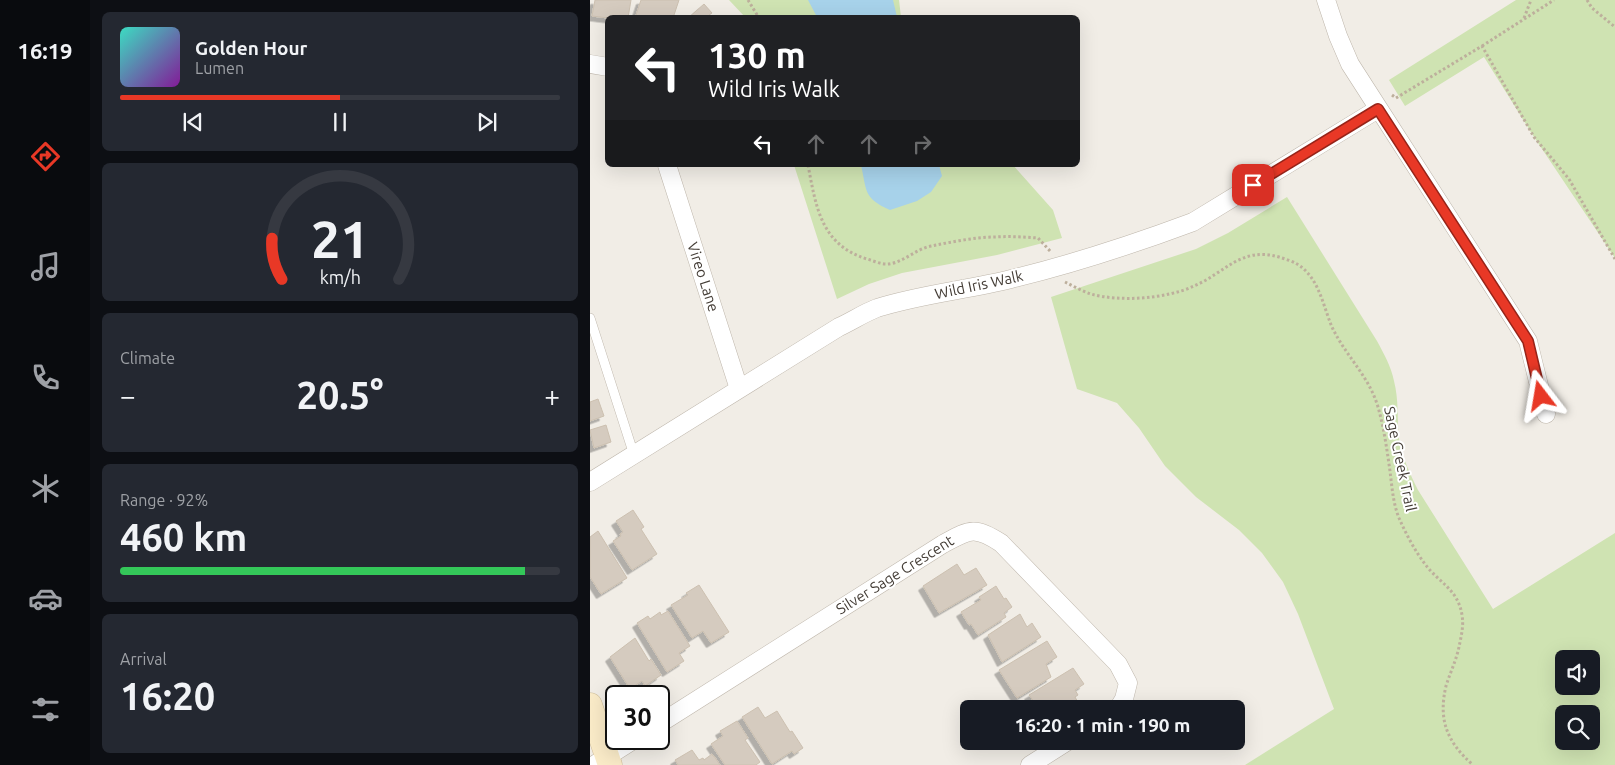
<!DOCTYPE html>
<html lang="en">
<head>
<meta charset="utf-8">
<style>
  body { margin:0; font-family:Ubuntu,sans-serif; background:#242831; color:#f1f3f6; height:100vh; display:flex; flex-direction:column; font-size:19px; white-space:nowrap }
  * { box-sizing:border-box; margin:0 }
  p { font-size:16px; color:#9ea1a6 }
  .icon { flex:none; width:28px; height:28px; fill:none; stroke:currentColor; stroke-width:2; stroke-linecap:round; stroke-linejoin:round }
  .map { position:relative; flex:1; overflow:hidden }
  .side { display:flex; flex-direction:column; gap:12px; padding:12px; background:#0d0f14; width:500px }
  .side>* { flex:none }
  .banner { position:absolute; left:15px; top:15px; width:475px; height:152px; border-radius:8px; box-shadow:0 5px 20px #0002; background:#202124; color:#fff; overflow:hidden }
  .buttons { position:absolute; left:965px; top:650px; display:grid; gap:10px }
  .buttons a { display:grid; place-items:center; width:45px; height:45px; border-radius:8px; background:#171b24; box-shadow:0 5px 20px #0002; font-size:25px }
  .speed { position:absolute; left:15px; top:685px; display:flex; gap:10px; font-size:25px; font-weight:700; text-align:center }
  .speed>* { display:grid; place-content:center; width:65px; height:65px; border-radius:50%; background:#171b24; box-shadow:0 5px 20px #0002; line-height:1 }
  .speed .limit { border:2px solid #111; border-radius:8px; background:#fff; color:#111 }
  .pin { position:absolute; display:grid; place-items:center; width:42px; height:42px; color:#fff; margin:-21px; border-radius:10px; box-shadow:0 2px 8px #0006 }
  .me { position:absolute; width:55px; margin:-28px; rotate:346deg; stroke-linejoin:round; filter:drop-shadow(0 0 4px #0008) }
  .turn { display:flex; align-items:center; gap:18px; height:105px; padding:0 20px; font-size:22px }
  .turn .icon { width:65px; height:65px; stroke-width:2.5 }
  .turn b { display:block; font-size:35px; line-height:42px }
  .lanes { display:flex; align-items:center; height:48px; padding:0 20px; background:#0003; justify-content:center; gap:25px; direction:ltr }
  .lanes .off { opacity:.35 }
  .big { font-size:38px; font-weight:700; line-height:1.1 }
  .side .card { flex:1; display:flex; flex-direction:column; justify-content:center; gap:8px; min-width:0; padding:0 18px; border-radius:8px; background:#242831 }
  .side .dial { align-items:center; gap:0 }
  .dial svg { height:130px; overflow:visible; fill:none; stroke:#363941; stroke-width:7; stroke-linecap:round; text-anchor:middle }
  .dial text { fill:#f1f3f6; stroke:none }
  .song { display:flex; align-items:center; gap:15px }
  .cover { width:60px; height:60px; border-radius:8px; background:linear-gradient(135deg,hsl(170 70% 55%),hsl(290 70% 35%)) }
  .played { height:5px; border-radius:2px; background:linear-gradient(90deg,#e83826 50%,#363941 50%) }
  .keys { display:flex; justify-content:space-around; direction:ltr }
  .heat { display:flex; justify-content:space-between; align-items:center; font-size:28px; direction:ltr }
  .charge { height:8px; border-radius:4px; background:linear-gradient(90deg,#34c759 92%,#363941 0) }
  .trip { position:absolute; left:370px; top:700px; width:285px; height:50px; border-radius:8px; background:#171b24; box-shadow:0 5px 20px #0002; font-weight:700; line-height:50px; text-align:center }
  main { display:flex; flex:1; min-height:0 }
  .tabs { display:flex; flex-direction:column; width:90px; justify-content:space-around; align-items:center; background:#090b0e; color:#9ea1a6 }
  .tabs .icon { width:35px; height:35px }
  .tabs .on { color:#e83826 }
  .tabs b { font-size:22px; color:#f1f3f6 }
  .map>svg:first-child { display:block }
</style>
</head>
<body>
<main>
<nav class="tabs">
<b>16:19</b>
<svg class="icon on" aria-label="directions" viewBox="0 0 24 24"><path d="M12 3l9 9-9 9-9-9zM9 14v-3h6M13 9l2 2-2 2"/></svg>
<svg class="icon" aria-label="music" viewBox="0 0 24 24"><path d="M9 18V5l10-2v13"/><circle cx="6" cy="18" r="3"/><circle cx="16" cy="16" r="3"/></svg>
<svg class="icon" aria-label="phone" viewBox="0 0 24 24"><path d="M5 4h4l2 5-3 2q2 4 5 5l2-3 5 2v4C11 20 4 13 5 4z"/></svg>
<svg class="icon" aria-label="climate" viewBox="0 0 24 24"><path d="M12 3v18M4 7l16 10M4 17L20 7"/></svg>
<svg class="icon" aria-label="car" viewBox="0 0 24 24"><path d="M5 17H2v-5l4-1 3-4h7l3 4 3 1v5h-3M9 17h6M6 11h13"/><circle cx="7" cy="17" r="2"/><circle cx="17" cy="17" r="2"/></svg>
<svg class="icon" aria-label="filters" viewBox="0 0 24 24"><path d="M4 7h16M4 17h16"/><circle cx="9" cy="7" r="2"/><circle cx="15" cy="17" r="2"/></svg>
</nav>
<section class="side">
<div class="card">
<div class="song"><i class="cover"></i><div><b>Golden Hour</b><p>Lumen</p></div></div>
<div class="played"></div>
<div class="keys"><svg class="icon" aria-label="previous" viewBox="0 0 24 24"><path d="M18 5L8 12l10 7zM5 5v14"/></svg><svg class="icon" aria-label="pause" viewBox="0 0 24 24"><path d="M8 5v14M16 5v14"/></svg><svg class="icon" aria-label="next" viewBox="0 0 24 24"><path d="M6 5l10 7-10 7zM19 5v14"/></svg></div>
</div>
<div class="card dial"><svg viewBox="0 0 100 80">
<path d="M14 69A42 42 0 1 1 86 69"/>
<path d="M14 69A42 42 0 0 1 8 44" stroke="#e83826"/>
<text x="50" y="56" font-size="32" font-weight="700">21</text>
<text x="50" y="72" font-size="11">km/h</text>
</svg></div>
<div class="card"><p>Climate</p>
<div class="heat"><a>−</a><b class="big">20.5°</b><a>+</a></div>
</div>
<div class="card"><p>Range · 92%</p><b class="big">460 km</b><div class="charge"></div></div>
<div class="card"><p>Arrival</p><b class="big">16:20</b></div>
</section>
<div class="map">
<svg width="1025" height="765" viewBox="0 0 1025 765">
  <defs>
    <filter id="shadow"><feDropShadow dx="-4.5" dy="4.5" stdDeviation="0" flood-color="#0004"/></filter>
  </defs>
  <rect width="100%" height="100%" fill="#f1ede6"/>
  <path fill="#cfe3b2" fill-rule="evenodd" d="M139 0H309L311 17H155Z
    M926 0H1025V258L944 137 894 57 815 106 799 80Z
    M204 165H423L463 210 472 238 407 255 312 273 279 284 247 299Z
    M697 197 787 341C794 354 801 366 804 381 809 400 807 420 809 439 812 457 820 474 828 490L903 609 1025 533V765H655L744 709 708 614 693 582 672 553 649 530 606 497 575 466 549 428 527 403 487 389 461 297 606 249 638 233ZM974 659H1001V686H974ZM974 714H1001V741H974Z"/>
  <path fill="#a7d2ea" d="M218 0H303L307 17H227Z
    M271 165H349L352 176 341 192 327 201 300 210C273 198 277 191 271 165Z"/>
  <path fill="#d5cbbf" stroke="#ccc0b0" filter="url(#shadow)" d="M5 0H41L38 18H18L2 16Z
    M51 0H89L83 18H45Z
    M114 4 122 13 119 15 121 18H98Z
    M8 399 14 416 0 421V402Z
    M16 425 21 442 4 448 0 430Z
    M43 510 54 527 51 529 67 554 42 570 23 541 31 536 30 534 33 532 26 521Z
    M8 531 37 578 11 594 0 577V537Z
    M367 564 374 575 386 568 397 585 349 613 333 586Z
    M109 585 139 632 121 643 113 631 102 638 81 605 98 595 96 593Z
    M406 586 414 599 416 598 422 607 414 613 416 617 388 635 381 624 379 625 371 612 391 600 389 597Z
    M78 611 100 646 89 653 94 661 77 672 47 623 58 616 60 619 70 612 71 615Z
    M430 614 437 627 442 623 451 637 412 662 398 635Z
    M45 638 59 661 61 659 71 675 55 686 52 681 40 689 20 657Z
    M457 641 467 657 456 664 461 677 427 698 409 670Z
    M483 668 494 684 485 690 488 695 485 697 489 704 482 709H449L439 695Z
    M168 707 175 718 187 711 200 732 202 731 213 748 204 754 202 751 182 764 152 717Z
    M147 721 158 738 155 740 170 762 166 765H135L121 744 133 736 130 731Z
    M102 750 109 760 113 758 114 760 122 754 123 756H124L130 765H88L85 760Z"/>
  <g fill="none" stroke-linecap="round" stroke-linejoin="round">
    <g stroke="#bfb7ac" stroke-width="10">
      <path id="lane" d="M0 318 44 455"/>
    </g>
    <g stroke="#bfb7ac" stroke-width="19">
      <path id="street" d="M736 0 748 36 760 64 938 341 956 414
        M0 64 18 67
        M77 165 149 389
        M0 482 249 327C262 321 274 313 287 308 331 294 377 290 421 279 483 264 544 244 603 222L788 109
        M69 724 353 544C379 530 384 525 411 543L528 664 538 683 534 699 528 709
        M4 765 45 739
        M440 765 478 741"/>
    </g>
    <g stroke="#cebd99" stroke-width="25">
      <path id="secondary" d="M0 705 20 765"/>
    </g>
    <path stroke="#bdaf9c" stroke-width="3" stroke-dasharray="2.5 2.5" stroke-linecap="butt" d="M158 0 169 18
      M997 0 1002 8 1025 27
      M934 18 941 0
      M892 46 964 0
      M802 95 806 98 892 46 944 137 979 179 1025 259
      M218 165C226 207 231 245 277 259 284 261 292 265 299 264 314 262 326 249 341 246 362 242 385 237 406 237 420 236 434 237 448 238L461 252
      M475 282C483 286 492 291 501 294 530 302 576 299 604 286 635 273 651 246 689 257 695 259 702 261 707 264 729 277 733 306 742 327 755 355 779 376 788 407 794 428 797 450 800 471 802 487 803 503 809 518 816 534 825 551 835 564 849 583 868 589 872 615 874 626 871 637 869 647 866 661 860 673 856 686 848 720 857 742 883 765"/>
    <use href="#lane" stroke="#fff" stroke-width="9"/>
    <use href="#street" stroke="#fff" stroke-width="18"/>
    <use href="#secondary" stroke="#faebc8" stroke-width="24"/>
  </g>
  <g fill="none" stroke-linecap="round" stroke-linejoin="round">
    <g stroke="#972419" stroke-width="12">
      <path id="route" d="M663 185 788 109 938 341 951 396"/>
    </g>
    <use href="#route" stroke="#e83826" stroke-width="9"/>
  </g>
  <g text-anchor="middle" stroke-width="4" stroke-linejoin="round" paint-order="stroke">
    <g font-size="15" fill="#443d36" stroke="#fff">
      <text transform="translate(113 277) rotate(72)" y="5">Vireo Lane</text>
      <text transform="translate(389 285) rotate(-12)" y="5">Wild Iris Walk</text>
      <text transform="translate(810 459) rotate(78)" y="5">Sage Creek Trail</text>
      <text transform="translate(305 575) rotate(-32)" y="5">Silver Sage Crescent</text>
    </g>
  </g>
</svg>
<div class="buttons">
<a><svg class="icon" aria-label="sound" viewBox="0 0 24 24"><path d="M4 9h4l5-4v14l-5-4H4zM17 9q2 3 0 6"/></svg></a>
<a><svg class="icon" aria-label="search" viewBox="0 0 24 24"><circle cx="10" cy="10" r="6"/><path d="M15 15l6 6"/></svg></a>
</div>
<div class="speed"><div class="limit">30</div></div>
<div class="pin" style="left:663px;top:185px;background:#d93025"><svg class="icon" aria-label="arrive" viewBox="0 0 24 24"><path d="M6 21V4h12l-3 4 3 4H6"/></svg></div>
<svg class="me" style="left:951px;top:396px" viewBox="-20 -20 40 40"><path d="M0-17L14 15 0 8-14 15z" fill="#e83826" stroke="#fff" stroke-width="4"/></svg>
<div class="trip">16:20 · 1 min · 190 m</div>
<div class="banner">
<div class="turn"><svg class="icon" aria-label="left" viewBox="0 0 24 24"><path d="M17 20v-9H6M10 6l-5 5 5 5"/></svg><div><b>130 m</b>Wild Iris Walk</div></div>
<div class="lanes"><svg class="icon" aria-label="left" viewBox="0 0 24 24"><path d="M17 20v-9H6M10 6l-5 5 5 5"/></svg><svg class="icon off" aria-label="ahead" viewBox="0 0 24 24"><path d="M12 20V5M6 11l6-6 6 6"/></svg><svg class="icon off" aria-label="ahead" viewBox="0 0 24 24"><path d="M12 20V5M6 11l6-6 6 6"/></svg><svg class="icon off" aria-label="right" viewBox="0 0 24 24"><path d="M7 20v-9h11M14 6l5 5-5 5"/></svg></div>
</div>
</div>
</main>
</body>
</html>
